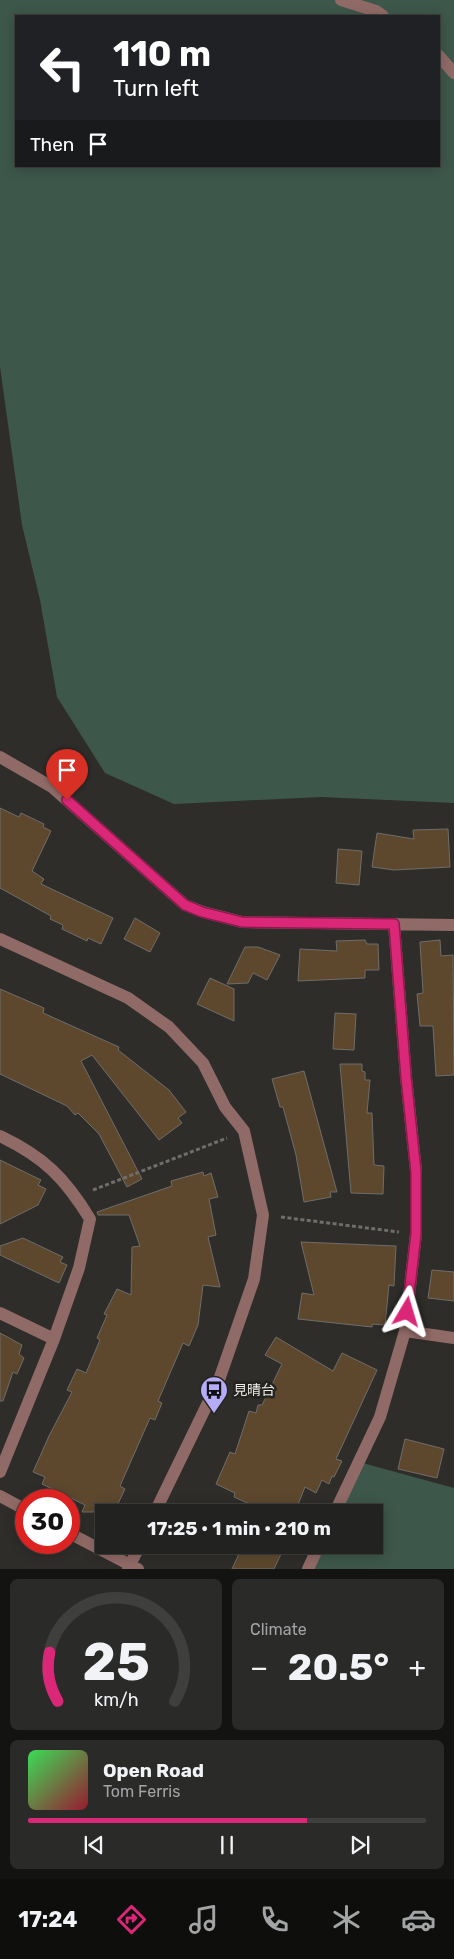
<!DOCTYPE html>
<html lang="en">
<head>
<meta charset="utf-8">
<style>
  body { margin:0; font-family:Rubik,"Noto Sans JP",sans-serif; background:#2a2a29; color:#f1f3f6; height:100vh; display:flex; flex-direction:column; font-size:19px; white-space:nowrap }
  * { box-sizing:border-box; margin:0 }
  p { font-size:16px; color:#a2a4a5 }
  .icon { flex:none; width:28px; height:28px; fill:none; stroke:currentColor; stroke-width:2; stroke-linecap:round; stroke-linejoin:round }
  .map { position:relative; height:1569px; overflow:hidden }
  .panel { display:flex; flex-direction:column; gap:10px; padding:10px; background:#131312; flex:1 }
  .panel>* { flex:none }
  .guide { position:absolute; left:15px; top:15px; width:425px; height:152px; border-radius:0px; box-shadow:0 2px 12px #0003,0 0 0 1px #3f3f3e; background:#202124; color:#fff; overflow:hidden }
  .speed { position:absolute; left:15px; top:1489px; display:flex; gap:10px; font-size:25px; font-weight:700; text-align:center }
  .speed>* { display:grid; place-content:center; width:65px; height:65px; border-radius:50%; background:#222220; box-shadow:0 2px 12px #0003,0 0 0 1px #3f3f3e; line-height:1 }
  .speed .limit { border:8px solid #d22; background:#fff; color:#111 }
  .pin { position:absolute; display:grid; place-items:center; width:42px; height:42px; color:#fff; margin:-51px -21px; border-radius:50% 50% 50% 0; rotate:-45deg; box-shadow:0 0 5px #0007 }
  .pin .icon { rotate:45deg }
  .me { position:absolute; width:55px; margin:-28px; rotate:7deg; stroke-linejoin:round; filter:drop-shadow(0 0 4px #0008) }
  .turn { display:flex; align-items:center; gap:18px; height:105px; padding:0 15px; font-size:22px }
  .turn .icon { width:65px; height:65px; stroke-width:2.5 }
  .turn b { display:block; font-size:35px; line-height:42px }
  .then { display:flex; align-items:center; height:48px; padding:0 15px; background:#0003; gap:10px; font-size:19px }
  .big { font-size:38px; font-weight:700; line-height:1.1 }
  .panel .tile { flex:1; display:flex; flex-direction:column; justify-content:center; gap:8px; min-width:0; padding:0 18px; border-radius:8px; background:#2a2a29 }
  .panel .dial { align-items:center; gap:0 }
  .dial svg { height:130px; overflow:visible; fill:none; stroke:#3f3f3e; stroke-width:7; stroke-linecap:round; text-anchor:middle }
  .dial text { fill:#f1f3f6; stroke:none }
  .song { display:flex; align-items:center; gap:15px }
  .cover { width:60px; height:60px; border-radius:8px; background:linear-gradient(135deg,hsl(130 70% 55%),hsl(350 70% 35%)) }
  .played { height:5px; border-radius:2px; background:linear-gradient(90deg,#db2777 70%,#3f3f3e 70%) }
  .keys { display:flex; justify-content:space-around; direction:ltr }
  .heat { display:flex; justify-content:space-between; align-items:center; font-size:28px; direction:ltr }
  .panel .tiles { flex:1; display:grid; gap:10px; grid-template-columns:1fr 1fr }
  .tile:last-child { grid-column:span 2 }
  .trip { position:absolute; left:95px; top:1504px; width:288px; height:50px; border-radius:0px; background:#222220; box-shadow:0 2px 12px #0003,0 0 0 1px #3f3f3e; font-weight:700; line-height:50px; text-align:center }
  .menu { display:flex; height:80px; justify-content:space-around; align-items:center; background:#0e0e0d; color:#a2a4a5 }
  .menu .icon { width:35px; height:35px }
  .menu .current { color:#db2777 }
  .menu b { font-size:22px; color:#f1f3f6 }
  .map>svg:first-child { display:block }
</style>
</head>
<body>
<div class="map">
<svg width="454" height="1569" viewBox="0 0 454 1569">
  <rect width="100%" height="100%" fill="#2e2d2a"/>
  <path fill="#3d574a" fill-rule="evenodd" d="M0 0H454V803L321 797 174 804 105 773 57 697 40 600 22 525 0 367ZM16 16H439V166H16Z
    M359 1462 454 1488V1569H309L320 1545H374V1512H335Z"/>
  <path fill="#5d482e" stroke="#6f6d6a" d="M0 808 19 817 21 813 44 824 43 827 51 831 32 871 44 879 41 884 113 918 101 944 88 938 87 941 62 929 63 925 50 919 51 916 0 888Z
    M448 829 450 867 394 870 372 867 377 833 414 839 413 830Z
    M338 849 362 851 359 885 336 883Z
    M135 918 160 933 150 952 124 939Z
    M365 940 367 944H378L379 970H365V978L298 981 300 949 337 951 336 941Z
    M440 940 441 956 453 955 454 1075 436 1076 433 1026H420L417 994 423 993 420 942Z
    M245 947H258L280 955 267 980 253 973 248 983 227 984Z
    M210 978 234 989V1021L197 1004Z
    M0 989 44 1008 43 1013 119 1047 118 1050 169 1090 186 1112 178 1118 182 1123 159 1140 92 1055 81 1061 142 1179 127 1187 99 1134 78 1113 75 1115 67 1106 0 1074Z
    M335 1013 356 1014 354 1050 333 1049Z
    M340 1064H362V1071L365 1072V1080H370L367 1113H372L374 1165 384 1166 383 1194 351 1193Z
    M304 1071 337 1192H330L331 1197 304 1202 296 1155 283 1107H280L272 1079Z
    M0 1160 41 1180 38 1185 46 1189 38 1205 0 1224Z
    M203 1172 204 1176 211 1173 218 1197 209 1199 216 1235 208 1237 220 1287 203 1285 198 1325 189 1346 183 1343 158 1401 162 1403 155 1420 150 1418 120 1486 125 1489 114 1512H82L85 1505 42 1484 45 1477 33 1472 49 1436 72 1392 67 1390 77 1369 86 1373 100 1340 97 1338 107 1315 104 1314 117 1289 131 1295 132 1247 140 1246 129 1215H98L97 1212 172 1186 171 1181Z
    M23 1238 63 1257 60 1262 67 1265 59 1283 0 1255V1246Z
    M301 1242 396 1246 394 1286 389 1285 385 1325 372 1324V1327L298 1319 302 1293 314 1295Z
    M432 1270 454 1272V1301L428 1298Z
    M0 1333 22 1345 19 1354 24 1358 17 1374 13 1372 3 1401H0Z
    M276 1337 333 1371 342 1353 377 1370 336 1459 342 1461 334 1477 332 1476 329 1484 322 1480 316 1493 305 1487 295 1512H267L234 1497 235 1493 216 1484 230 1452 235 1454 249 1411 256 1413 258 1405H262L282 1364 265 1355Z
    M405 1439 444 1449 437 1478 398 1469Z
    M243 1545H265L282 1552 274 1569H232Z"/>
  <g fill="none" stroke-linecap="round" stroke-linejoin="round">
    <path stroke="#6f6e6b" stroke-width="3" stroke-dasharray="4 2.5" stroke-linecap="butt" d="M93 1190 227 1138
      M281 1217 399 1232"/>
    <path stroke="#906a66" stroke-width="12" d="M341 0 376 11 383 16
      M439 56 454 73
      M0 757 52 787 185 905 203 912 242 922 454 925
      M0 939 128 998 169 1027 203 1063 225 1107 244 1131 263 1215 254 1279 219 1380 155 1512
      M0 1136C44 1157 65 1178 90 1219L79 1268 54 1339 0 1472
      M0 1313 54 1339
      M405 1331 454 1338
      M0 1496 26 1510
      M335 1512 380 1417 405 1331 416 1234V1171L406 1077 394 924
      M69 1533 138 1569
      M128 1569 140 1545
      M308 1569 319 1545"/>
  </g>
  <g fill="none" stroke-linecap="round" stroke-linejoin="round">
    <g stroke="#8e194d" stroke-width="12">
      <path id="route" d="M67 800 185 905 202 912 242 922 394 924 406 1077 416 1172V1234L407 1312"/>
    </g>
    <use href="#route" stroke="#db2777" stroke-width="9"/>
  </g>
  <defs>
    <g id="bus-pin" transform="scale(1.4375)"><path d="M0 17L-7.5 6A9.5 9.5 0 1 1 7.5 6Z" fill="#b5acf8" stroke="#242320"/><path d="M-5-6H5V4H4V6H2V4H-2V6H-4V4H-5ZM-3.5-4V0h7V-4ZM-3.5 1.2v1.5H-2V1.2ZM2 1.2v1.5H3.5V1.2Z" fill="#111"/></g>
  </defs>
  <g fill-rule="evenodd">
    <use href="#bus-pin" x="214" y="1390"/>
  </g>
  <g text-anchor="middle" stroke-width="5" stroke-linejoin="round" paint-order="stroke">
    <g font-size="14" fill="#ebeae8" stroke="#242320" text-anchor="start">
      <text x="233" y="1395">見晴台</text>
    </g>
  </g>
</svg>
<div class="speed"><div class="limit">30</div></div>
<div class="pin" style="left:67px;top:800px;background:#d93025"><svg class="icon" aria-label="arrive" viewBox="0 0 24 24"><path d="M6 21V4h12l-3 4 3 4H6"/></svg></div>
<svg class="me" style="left:407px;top:1312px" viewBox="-20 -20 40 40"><path d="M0-17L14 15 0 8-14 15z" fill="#db2777" stroke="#fff" stroke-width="4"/></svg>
<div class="trip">17:25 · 1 min · 210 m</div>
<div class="guide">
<div class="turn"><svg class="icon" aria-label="left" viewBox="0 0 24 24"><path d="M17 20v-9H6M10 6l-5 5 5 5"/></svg><div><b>110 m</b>Turn left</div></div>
<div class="then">Then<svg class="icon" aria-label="arrive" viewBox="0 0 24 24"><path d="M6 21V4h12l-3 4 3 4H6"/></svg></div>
</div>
</div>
<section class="panel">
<div class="tiles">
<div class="tile dial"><svg viewBox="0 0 100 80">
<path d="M14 69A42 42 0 1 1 86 69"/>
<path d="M14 69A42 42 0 0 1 9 39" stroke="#db2777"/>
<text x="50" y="56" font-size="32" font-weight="700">25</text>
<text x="50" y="72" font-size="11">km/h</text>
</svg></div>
<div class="tile"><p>Climate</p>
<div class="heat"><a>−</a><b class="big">20.5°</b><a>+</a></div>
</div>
<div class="tile">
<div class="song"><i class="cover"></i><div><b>Open Road</b><p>Tom Ferris</p></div></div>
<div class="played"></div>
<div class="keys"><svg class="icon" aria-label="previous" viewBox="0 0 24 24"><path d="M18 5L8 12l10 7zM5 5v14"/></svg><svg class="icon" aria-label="pause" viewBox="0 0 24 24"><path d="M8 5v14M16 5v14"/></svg><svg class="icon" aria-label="next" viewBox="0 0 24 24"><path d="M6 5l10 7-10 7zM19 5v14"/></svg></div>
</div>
</div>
</section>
<nav class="menu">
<b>17:24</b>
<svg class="icon current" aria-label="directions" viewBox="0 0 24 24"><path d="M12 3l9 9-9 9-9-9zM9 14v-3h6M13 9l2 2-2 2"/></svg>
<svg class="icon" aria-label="music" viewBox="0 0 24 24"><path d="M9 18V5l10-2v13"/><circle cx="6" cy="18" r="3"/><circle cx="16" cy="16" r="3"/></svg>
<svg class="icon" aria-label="phone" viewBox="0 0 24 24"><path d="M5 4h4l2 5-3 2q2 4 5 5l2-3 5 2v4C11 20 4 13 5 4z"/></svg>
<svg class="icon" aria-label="climate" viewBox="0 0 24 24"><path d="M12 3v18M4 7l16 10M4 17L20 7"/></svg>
<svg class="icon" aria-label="car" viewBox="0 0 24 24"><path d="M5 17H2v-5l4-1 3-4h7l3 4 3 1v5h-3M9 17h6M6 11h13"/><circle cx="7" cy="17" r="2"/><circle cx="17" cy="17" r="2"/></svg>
</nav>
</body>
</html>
